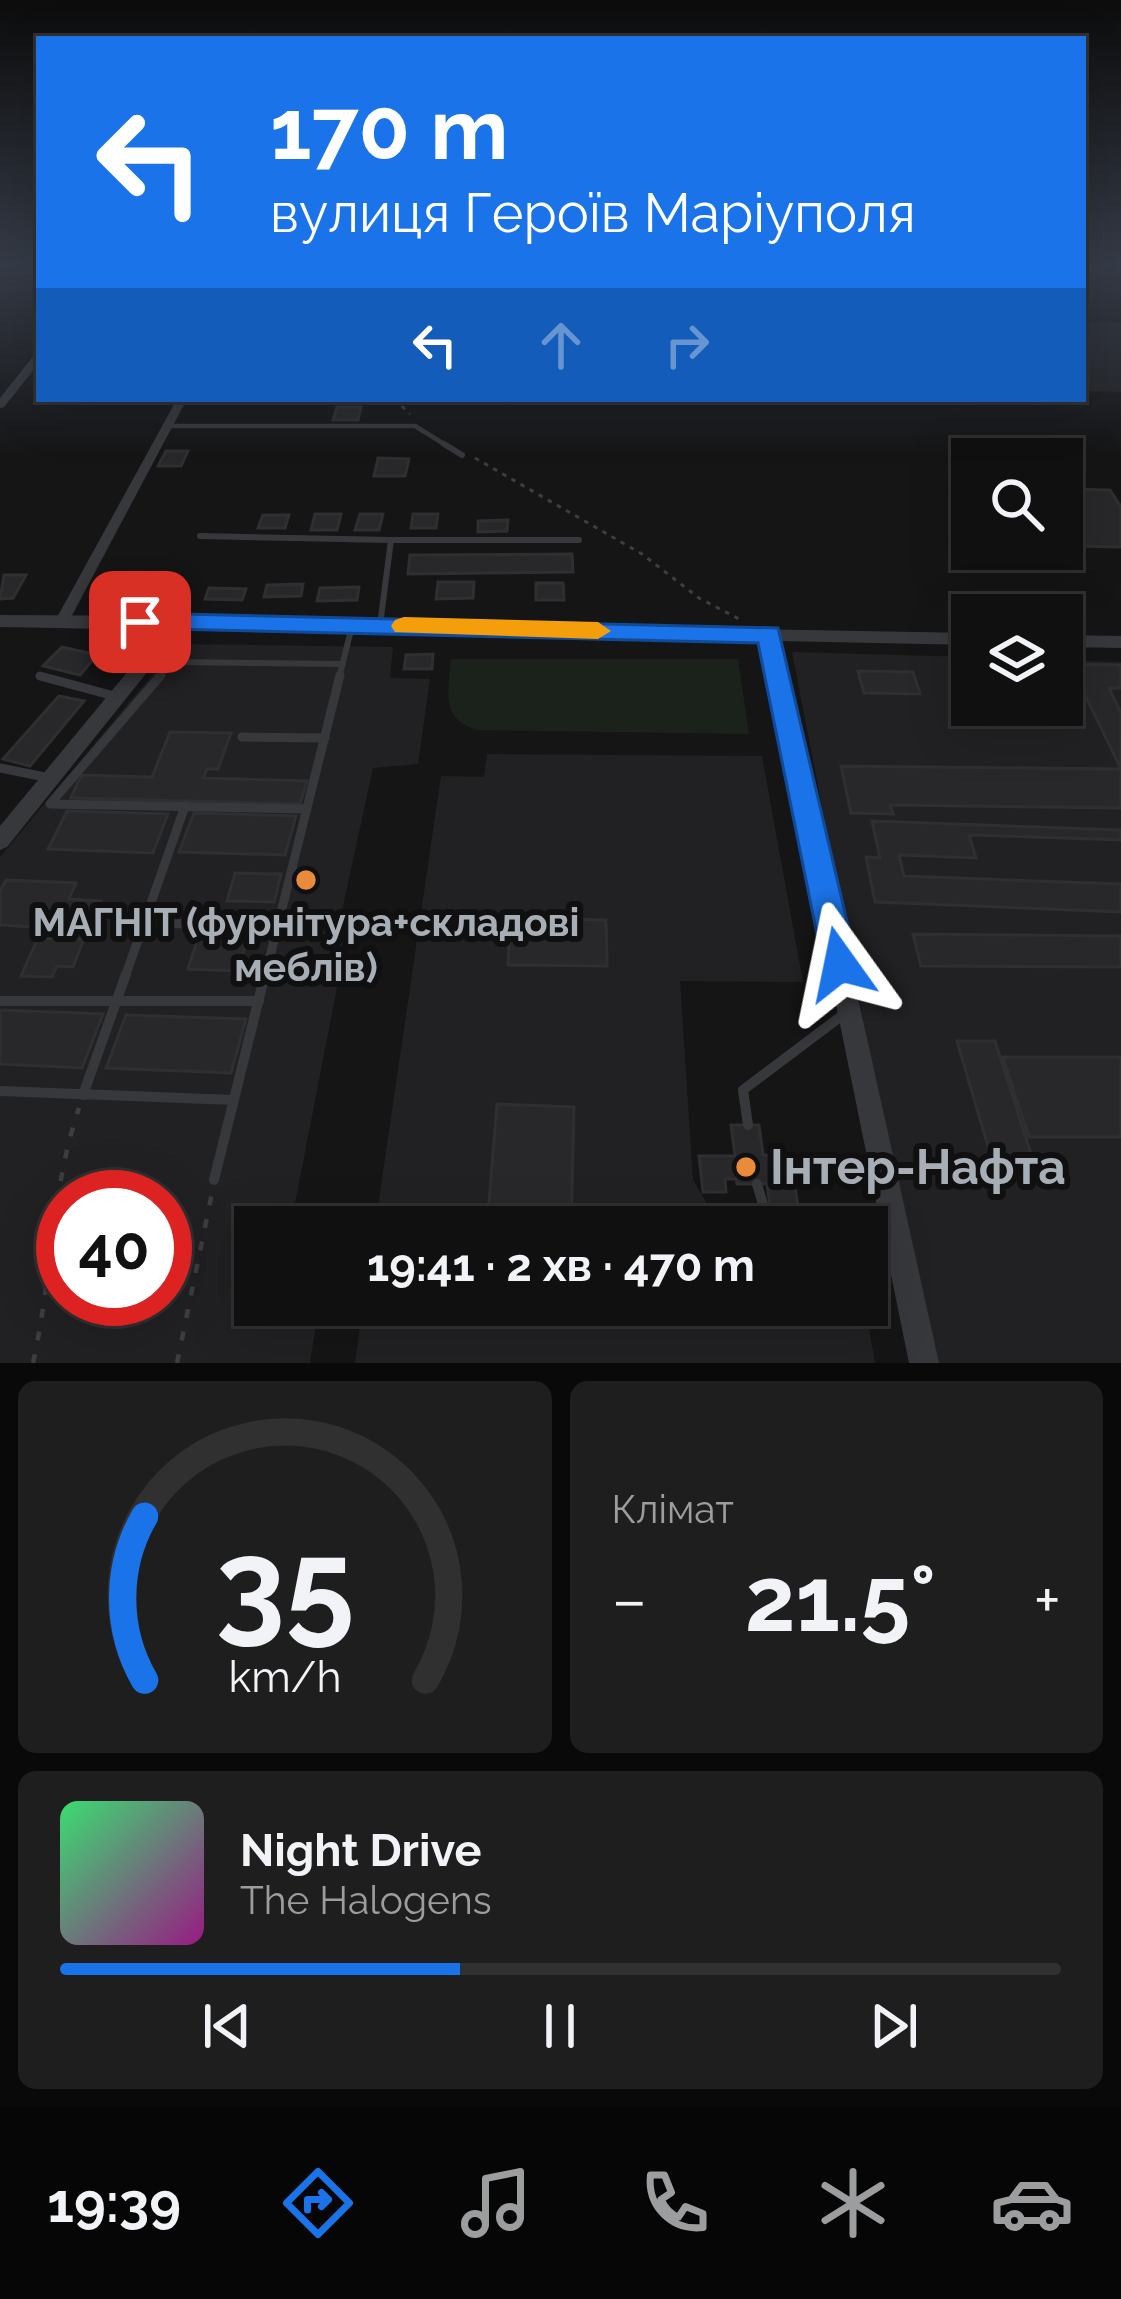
<!DOCTYPE html>
<html lang="uk">
<head>
<meta charset="utf-8">
<style>
  body { margin:0; font-family:Raleway,sans-serif; background:#1e1e1e; color:#f1f3f6; height:100vh; display:flex; flex-direction:column; font-size:45px; white-space:nowrap }
  * { box-sizing:border-box; margin:0 }
  p { font-size:39px; color:#9c9d9f }
  .icon { flex:none; width:66px; height:66px; fill:none; stroke:currentColor; stroke-width:2; stroke-linecap:round; stroke-linejoin:round }
  .map { position:relative; height:1363px; overflow:hidden }
  .details { display:flex; flex-direction:column; gap:18px; padding:18px; background:#090909; flex:1 }
  .details>* { flex:none }
  .hud { position:absolute; left:36px; top:36px; width:1050px; height:366px; border-radius:0px; box-shadow:0 12px 48px #0002,0 0 0 3px #303030; background:#1a73e8; color:#fff; overflow:hidden }
  .buttons { position:absolute; left:951px; top:438px; display:grid; gap:24px }
  .buttons a { display:grid; place-items:center; width:132px; height:132px; border-radius:0px; background:#101010; box-shadow:0 12px 48px #0002,0 0 0 3px #303030; font-size:60px }
  .speed { position:absolute; left:36px; top:1170px; display:flex; gap:24px; font-size:60px; font-weight:700; text-align:center }
  .speed>* { display:grid; place-content:center; width:156px; height:156px; border-radius:50%; background:#101010; box-shadow:0 12px 48px #0002,0 0 0 3px #303030; line-height:1 }
  .speed .limit { border:18px solid #d22; background:#fff; color:#111 }
  .pin { position:absolute; display:grid; place-items:center; width:102px; height:102px; color:#fff; margin:-51px; border-radius:24px; box-shadow:0 6px 18px #0006 }
  .me { position:absolute; width:132px; margin:-66px; rotate:348deg; stroke-linejoin:round; filter:drop-shadow(0 0 9px #0008) }
  .turn { display:flex; align-items:center; gap:42px; height:252px; padding:0 36px; font-size:54px }
  .turn .icon { width:156px; height:156px; stroke-width:2.5 }
  .turn b { display:block; font-size:84px; line-height:102px }
  .lanes { display:flex; align-items:center; height:114px; padding:0 36px; background:#0003; justify-content:center; gap:60px; direction:ltr }
  .lanes .off { opacity:.35 }
  .big { font-size:90px; font-weight:700; line-height:1.1 }
  .details .tile { flex:1; display:flex; flex-direction:column; justify-content:center; gap:18px; min-width:0; padding:0 42px; border-radius:18px; background:#1e1e1e }
  .details .dial { align-items:center; gap:0 }
  .dial svg { height:312px; overflow:visible; fill:none; stroke:#303030; stroke-width:7; stroke-linecap:round; text-anchor:middle }
  .dial text { fill:#f1f3f6; stroke:none }
  .song { display:flex; align-items:center; gap:36px }
  .cover { width:144px; height:144px; border-radius:18px; background:linear-gradient(135deg,hsl(140 70% 55%),hsl(310 70% 35%)) }
  .played { height:12px; border-radius:6px; background:linear-gradient(90deg,#1a73e8 40%,#303030 40%) }
  .keys { display:flex; justify-content:space-around; direction:ltr }
  .heat { display:flex; justify-content:space-between; align-items:center; font-size:66px; direction:ltr }
  .details .tiles { flex:1; display:grid; gap:18px; grid-template-columns:1fr 1fr }
  .tile:last-child { grid-column:span 2 }
  .trip { position:absolute; left:234px; top:1206px; width:654px; height:120px; border-radius:0px; background:#101010; box-shadow:0 12px 48px #0002,0 0 0 3px #303030; font-weight:700; line-height:120px; text-align:center }
  .tabs { display:flex; height:192px; justify-content:space-around; align-items:center; background:#060606; color:#9c9d9f }
  .tabs .icon { width:84px; height:84px }
  .tabs .active { color:#1a73e8 }
  .tabs b { font-size:54px; color:#f1f3f6 }
  .map>svg:first-child { display:block }
</style>
</head>
<body>
<div class="map">
<svg width="1121" height="1363" viewBox="0 0 1121 1363">
  <rect width="100%" height="100%" fill="#151516"/>
  <path fill="#212123" fill-rule="evenodd" d="M1083 322 1121 323V392L1083 391Z
    M178 644 393 647 390 678 430 679 418 764 373 768 342 911 348 931 292 1219 333 1221 332 1227H255V1305H319L310 1363H0V857ZM63 1197H165V1299H63Z
    M792 652 972 657V705H1062V660L1121 662V1363H930Z
    M487 754 762 756 803 982 680 981 693 1180 721 1227H375L441 776 484 777Z
    M363 1305H766L773 1316 867 1317 875 1363H355Z"/>
  <path fill="#1b211b" d="M451 659H738L749 734 477 730C440 719 448 691 451 659Z"/>
  <path fill="#28282a" stroke="#2f2f32" stroke-width="3" d="M337 407H361L358 420H333Z
    M166 451H188L181 466H158Z
    M378 458 409 459 405 476H374Z
    M1062 489 1110 490 1121 507V547L1078 546 1062 517Z
    M315 514H341L337 530H311Z
    M360 514H383L379 530H355Z
    M413 514H438L436 528H411Z
    M263 515H289L285 528H258Z
    M508 520 507 531 478 532V521Z
    M572 554 573 572 408 574 410 555Z
    M4 575H26L13 598 0 599Z
    M438 582H474L473 598 436 599Z
    M536 583H563L564 600H536Z
    M303 584 301 596 264 597 267 585Z
    M359 587 357 600 317 601 320 588Z
    M209 588 246 589 242 600 205 599Z
    M116 590H173L165 608 107 609Z
    M62 647 97 655 80 675 43 666Z
    M433 654 432 669H404L406 655Z
    M1070 664 1121 665V688H1109L1121 713V769Z
    M858 671 913 672 920 694 864 693Z
    M59 696 84 701 30 766 3 759Z
    M170 732 231 733 218 769H207L203 778 307 781 300 804 71 798 81 775 152 777Z
    M841 766 1121 769V808L890 805 893 814 851 813Z
    M67 811 168 814 153 853 48 849Z
    M194 813 296 816 285 855 179 852Z
    M872 821 1121 830V840L969 835 976 858 899 855 904 876 1121 884V912L875 902 866 857 880 858Z
    M235 873 281 874 274 902 227 901Z
    M6 880 76 883 69 899 101 901 94 918 39 915 34 927 0 925V891Z
    M510 918 606 920 607 966 508 965Z
    M913 934 1121 936V967L921 966Z
    M38 938 84 939 73 967 57 966 52 977 21 976Z
    M198 938 247 940 238 971 188 969Z
    M0 1010 103 1014 82 1068 0 1064Z
    M126 1015 246 1019 231 1073 106 1068Z
    M957 1041H995L1032 1157H991Z
    M1003 1057H1121V1137H1029Z
    M497 1104 574 1107 571 1227H487Z
    M731 1125H759L763 1155H790L799 1213H771L767 1184H737L736 1179H725L726 1192H703L699 1156H735Z"/>
  <g fill="none" stroke-linecap="round" stroke-linejoin="round">
    <path stroke="#3c3f42" stroke-width="3" stroke-dasharray="4.5 6" stroke-linecap="butt" d="M394 399 410 414
      M475 458 642 554 699 598 743 621"/>
    <path stroke="#3c3f42" stroke-width="4.5" stroke-dasharray="9 14" stroke-linecap="butt" d="M33 1363C52 1278 51 1190 79 1108
      M177 1363 212 1193"/>
    <path stroke="#36383b" stroke-width="4.5" d="M169 426H415L449 447"/>
    <path stroke="#36383b" stroke-width="6" d="M444 444 462 455
      M200 536 391 540
      M380 625 391 540H579
      M40 676 48 678
      M158 678 172 662 343 664
      M339 678 352 626"/>
    <path stroke="#36383b" stroke-width="9" d="M161 675 50 804 307 809
      M40 676 118 697
      M242 737 325 738
      M0 768 45 777
      M144 923 278 926
      M125 977 185 806
      M265 977 340 675"/>
    <path stroke="#36383b" stroke-width="10" d="M0 1001H259
      M0 1091 234 1100
      M83 1095 126 974
      M748 1125 743 1090 844 1014
      M214 1180 265 974
      M757 1184 767 1218 787 1227
      M867 1260 899 1273"/>
    <path fill="#36383b" fill-rule="evenodd" d="M39 353V363L4 407 0 408V398L35 354Z
      M177 399H187L69 621 67 624H57L55 621Z"/>
    <path fill="#36383b" fill-rule="evenodd" d="M0 615 178 616 184 619 972 633V645L779 641 939 1363H909L762 641 181 630 7 847 0 850V826L162 630 0 627Z
      M1062 635 1121 636V648L1062 647Z"/>
  </g>
  <linearGradient id="sky" x2="0" y2="1"><stop stop-color="#0c0c0c"/><stop offset="0.58" stop-color="#353b47"/><stop offset="1" stop-color="#353b47" stop-opacity="0"/></linearGradient>
  <rect width="1121" height="458" fill="url(#sky)"/>
  <path fill="#1a73e8" stroke="#114b97" stroke-width="3" d="M140 613 778 628 857 964 852 975 840 980 828 975 823 964 758 643 130 628 127 622Z"/>
  <path fill="#f59e0b" d="M404 617 598 622 611 631 598 639 395 632 391 626 395 620Z"/>
  <g fill="#e98b39" stroke="#101011" stroke-width="4.5">
    <circle cx="306" cy="880" r="12"/>
    <circle cx="746" cy="1167" r="12"/>
  </g>
  <g text-anchor="middle" stroke-width="12" stroke-linejoin="round" paint-order="stroke">
    <g font-size="39" font-weight="bold" fill="#a7aeb6" stroke="#101011">
      <text x="306" y="936">МАГНІТ (фурнітура+складові<tspan x="306" dy="45">меблів)</tspan></text>
    </g>
    <g font-size="48" font-weight="bold" fill="#a7aeb6" stroke="#101011" text-anchor="start">
      <text x="770" y="1184">Інтер-Нафта</text>
    </g>
  </g>
</svg>
<div class="buttons">
<a><svg class="icon" aria-label="search" viewBox="0 0 24 24"><circle cx="10" cy="10" r="6"/><path d="M15 15l6 6"/></svg></a>
<a><svg class="icon" aria-label="layers" viewBox="0 0 24 24"><path d="M12 4l9 5-9 5-9-5zM3 14l9 5 9-5"/></svg></a>
</div>
<div class="speed"><div class="limit">40</div></div>
<div class="pin" style="left:140px;top:622px;background:#d93025"><svg class="icon" aria-label="arrive" viewBox="0 0 24 24"><path d="M6 21V4h12l-3 4 3 4H6"/></svg></div>
<svg class="me" style="left:840px;top:964px" viewBox="-20 -20 40 40"><path d="M0-17L14 15 0 8-14 15z" fill="#1a73e8" stroke="#fff" stroke-width="4"/></svg>
<div class="trip">19:41 · 2 хв · 470 m</div>
<div class="hud">
<div class="turn"><svg class="icon" aria-label="left" viewBox="0 0 24 24"><path d="M17 20v-9H6M10 6l-5 5 5 5"/></svg><div><b>170 m</b>вулиця Героїв Маріуполя</div></div>
<div class="lanes"><svg class="icon" aria-label="left" viewBox="0 0 24 24"><path d="M17 20v-9H6M10 6l-5 5 5 5"/></svg><svg class="icon off" aria-label="ahead" viewBox="0 0 24 24"><path d="M12 20V5M6 11l6-6 6 6"/></svg><svg class="icon off" aria-label="right" viewBox="0 0 24 24"><path d="M7 20v-9h11M14 6l5 5-5 5"/></svg></div>
</div>
</div>
<section class="details">
<div class="tiles">
<div class="tile dial"><svg viewBox="0 0 100 80">
<path d="M14 69A42 42 0 1 1 86 69"/>
<path d="M14 69A42 42 0 0 1 14 27" stroke="#1a73e8"/>
<text x="50" y="56" font-size="32" font-weight="700">35</text>
<text x="50" y="72" font-size="11">km/h</text>
</svg></div>
<div class="tile"><p>Клімат</p>
<div class="heat"><a>−</a><b class="big">21.5°</b><a>+</a></div>
</div>
<div class="tile">
<div class="song"><i class="cover"></i><div><b>Night Drive</b><p>The Halogens</p></div></div>
<div class="played"></div>
<div class="keys"><svg class="icon" aria-label="previous" viewBox="0 0 24 24"><path d="M18 5L8 12l10 7zM5 5v14"/></svg><svg class="icon" aria-label="pause" viewBox="0 0 24 24"><path d="M8 5v14M16 5v14"/></svg><svg class="icon" aria-label="next" viewBox="0 0 24 24"><path d="M6 5l10 7-10 7zM19 5v14"/></svg></div>
</div>
</div>
</section>
<nav class="tabs">
<b>19:39</b>
<svg class="icon active" aria-label="directions" viewBox="0 0 24 24"><path d="M12 3l9 9-9 9-9-9zM9 14v-3h6M13 9l2 2-2 2"/></svg>
<svg class="icon" aria-label="music" viewBox="0 0 24 24"><path d="M9 18V5l10-2v13"/><circle cx="6" cy="18" r="3"/><circle cx="16" cy="16" r="3"/></svg>
<svg class="icon" aria-label="phone" viewBox="0 0 24 24"><path d="M5 4h4l2 5-3 2q2 4 5 5l2-3 5 2v4C11 20 4 13 5 4z"/></svg>
<svg class="icon" aria-label="climate" viewBox="0 0 24 24"><path d="M12 3v18M4 7l16 10M4 17L20 7"/></svg>
<svg class="icon" aria-label="car" viewBox="0 0 24 24"><path d="M5 17H2v-5l4-1 3-4h7l3 4 3 1v5h-3M9 17h6M6 11h13"/><circle cx="7" cy="17" r="2"/><circle cx="17" cy="17" r="2"/></svg>
</nav>
</body>
</html>
